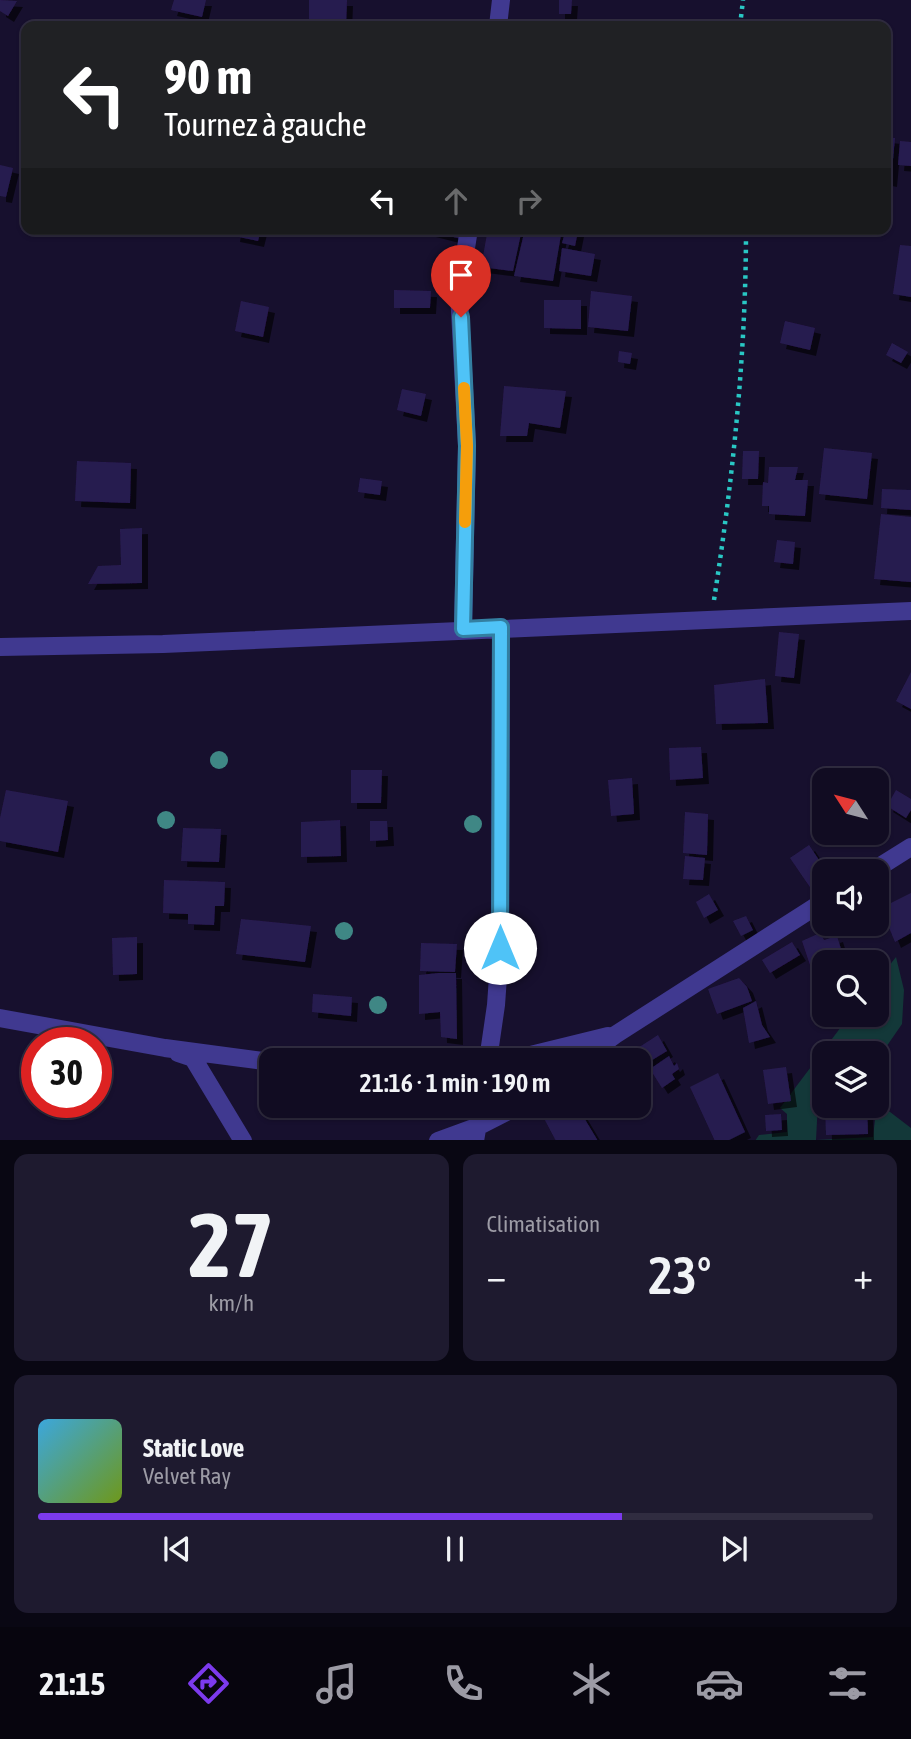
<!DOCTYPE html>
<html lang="fr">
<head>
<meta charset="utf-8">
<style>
  body { margin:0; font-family:"Asap Condensed",sans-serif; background:#1e1a2f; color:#f1f3f6; height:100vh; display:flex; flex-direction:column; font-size:26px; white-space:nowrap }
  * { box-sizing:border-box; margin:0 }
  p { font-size:23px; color:#9c9ba5 }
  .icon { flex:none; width:38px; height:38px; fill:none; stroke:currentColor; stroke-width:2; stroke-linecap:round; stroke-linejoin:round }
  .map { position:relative; height:1140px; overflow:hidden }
  .panel { display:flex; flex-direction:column; gap:14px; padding:14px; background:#090713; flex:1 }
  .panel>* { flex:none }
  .guide { position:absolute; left:21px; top:21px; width:870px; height:214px; border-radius:14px; box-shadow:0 2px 5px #0004,0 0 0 2px #302c40; background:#202124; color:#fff; overflow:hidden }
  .needle { width:46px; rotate:306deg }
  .controls { position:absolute; left:812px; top:768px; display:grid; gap:14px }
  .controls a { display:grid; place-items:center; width:77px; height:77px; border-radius:14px; background:#110c22; box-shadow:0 2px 5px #0004,0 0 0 2px #302c40; font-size:35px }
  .speed { position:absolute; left:21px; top:1027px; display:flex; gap:14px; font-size:35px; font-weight:700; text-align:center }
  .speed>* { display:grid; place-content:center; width:91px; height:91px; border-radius:50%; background:#110c22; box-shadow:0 2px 5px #0004,0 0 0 2px #302c40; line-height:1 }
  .speed .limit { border:10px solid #d22; background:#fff; color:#111 }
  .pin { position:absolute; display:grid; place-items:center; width:60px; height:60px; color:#fff; margin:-72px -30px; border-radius:50% 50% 50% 0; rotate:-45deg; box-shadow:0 0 7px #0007 }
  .pin .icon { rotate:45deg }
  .me { position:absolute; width:77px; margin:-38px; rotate:0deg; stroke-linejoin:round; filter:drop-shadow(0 0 5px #0008) }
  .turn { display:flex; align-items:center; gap:24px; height:147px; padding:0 28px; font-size:32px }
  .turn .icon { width:91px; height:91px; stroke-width:2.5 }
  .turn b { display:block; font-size:49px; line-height:60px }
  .lanes { display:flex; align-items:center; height:66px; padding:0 28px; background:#0003; justify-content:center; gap:35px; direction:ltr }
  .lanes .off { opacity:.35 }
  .big { font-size:52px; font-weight:600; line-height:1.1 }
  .panel .card { flex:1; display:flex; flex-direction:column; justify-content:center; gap:10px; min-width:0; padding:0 24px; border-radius:14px; background:#1e1a2f }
  .panel .dial { align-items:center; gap:0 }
  .dial b { font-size:91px; line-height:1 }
  .song { display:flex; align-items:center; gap:21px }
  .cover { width:84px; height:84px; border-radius:10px; background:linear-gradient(135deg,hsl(200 70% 55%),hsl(80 70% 35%)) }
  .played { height:7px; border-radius:4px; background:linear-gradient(90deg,#7c3aed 70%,#302c40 70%) }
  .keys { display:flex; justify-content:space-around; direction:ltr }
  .heat { display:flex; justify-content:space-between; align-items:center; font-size:38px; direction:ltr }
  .panel .tiles { flex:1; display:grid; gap:14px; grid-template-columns:1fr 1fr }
  .card:last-child { grid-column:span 2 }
  .trip { position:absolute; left:259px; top:1048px; width:392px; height:70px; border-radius:14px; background:#110c22; box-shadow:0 2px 5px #0004,0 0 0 2px #302c40; font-weight:600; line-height:70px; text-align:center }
  .tab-bar { display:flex; height:112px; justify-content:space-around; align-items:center; background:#07050e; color:#9c9ba5 }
  .tab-bar .icon { width:49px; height:49px }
  .tab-bar .selected { color:#7c3aed }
  .tab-bar b { font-size:32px; color:#f1f3f6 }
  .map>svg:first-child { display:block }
</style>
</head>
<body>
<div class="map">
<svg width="911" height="1141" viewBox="0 0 911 1141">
  <defs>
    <filter id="shadow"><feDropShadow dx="6" dy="6" stdDeviation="0" flood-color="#0009"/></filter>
  </defs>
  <rect width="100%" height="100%" fill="#17102e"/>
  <path fill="#133839" d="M896 957 904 990 902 1024 882 1053 824 1054V1059L815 1060 824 1067V1101L818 1102 816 1140 873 1137 877 1102 911 1128V1140L755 1141 759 1135 787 1132V1114L780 1108 850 1015H877V981Z"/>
  <path fill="#281b50" filter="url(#shadow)" d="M0 0 17 1 8 16 0 11Z
    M174 0H206L202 17 171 10Z
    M309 0H347L346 26H309Z
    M559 0H572L571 14H559Z
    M453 20 455 26H438Z
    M886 137 895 138 891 181 886 180Z
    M900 141 911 142V166L898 165Z
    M0 165 13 168 6 197 0 196Z
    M235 229H261L258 241 234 236Z
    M422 229H468L465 240Z
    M488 229H522L513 271 481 267Z
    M525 229H562L553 281 514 276Z
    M566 229 578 231 575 246 562 243Z
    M900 245 911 246V297L893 294Z
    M562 248 595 254 591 276 559 271Z
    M394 290 431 291 430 308H394Z
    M591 291 632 296 628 331 588 327Z
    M544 300H581V329L544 328Z
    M241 301 269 307 263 337 235 331Z
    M785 321 815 328 810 350 780 343Z
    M892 343 908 352 901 363 886 355Z
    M619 351 632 353 630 364 618 362Z
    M504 386 566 391 560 428 529 423 527 436H500Z
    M402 389 426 394 421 416 397 410Z
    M824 448 872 453 867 499 819 494Z
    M743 451H759L758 479H742Z
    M77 461 131 463 130 503 75 501Z
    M769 467H798L795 480H808L805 516 769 514V506H762L763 482 768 483Z
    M360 478 382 481 380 495 358 492Z
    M882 489 911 490V510L881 508Z
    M881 514 911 517V582L874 579Z
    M142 528V583L88 584 98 566 121 565 120 529Z
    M777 540 795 542 793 564 774 562Z
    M779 632 799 634 794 678 775 676Z
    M911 672V709L896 701Z
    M765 679 768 723 716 724 714 685Z
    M701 747 703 778 670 780 669 748Z
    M351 770H382L381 803H351Z
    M632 778 634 814 611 816 608 780Z
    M6 790 68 801 58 852 0 841V818Z
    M896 790 911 799V810L906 818 887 806Z
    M685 812 708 814 707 855 683 853Z
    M340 820 341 856 301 857V822Z
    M370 821H387L388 840 370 841Z
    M183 828 221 829 219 862 181 861Z
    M809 845 827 872H824V886L814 893 790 858Z
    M685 856 705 858 703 880 683 879Z
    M164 880 225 882 224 906H215L214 925 188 924V914L163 913Z
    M911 893V933L895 942 881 908Z
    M709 894 718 910 704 918 696 902Z
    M746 916 753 930 741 936 733 921Z
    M241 919 311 926 305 962 236 954Z
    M820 933 824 940 837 936 845 962H824V989L819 992 802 941Z
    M137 937V974L113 975 112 938Z
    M792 942 800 955 770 973 762 960Z
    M421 943 457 944 455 972 420 971Z
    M439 973H456L457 1039 441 1037 440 1012 419 1014V975Z
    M739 978 747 987 752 1001 717 1014 708 989Z
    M313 994 352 997 351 1016 312 1012Z
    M756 1001 762 1025 770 1037 749 1043 743 1008Z
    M658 1035 667 1051 639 1068V1060H630L627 1055Z
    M669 1056 674 1066 677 1063 679 1069 672 1074 675 1079 662 1088 650 1069Z
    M786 1067 791 1101 768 1104 763 1070Z
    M718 1073 745 1132 727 1141H715L690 1087Z
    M539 1106H577L598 1141H556L538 1107Z
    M825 1106H867L868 1134 826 1135Z
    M781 1114 782 1130 766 1131 765 1115Z"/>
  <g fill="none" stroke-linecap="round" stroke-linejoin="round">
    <path stroke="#29c7c4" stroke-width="4.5" stroke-dasharray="3.5 5" stroke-linecap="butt" d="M740 26 743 0
      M714 600C733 478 746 353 746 229"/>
    <path stroke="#403990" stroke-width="18" d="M498 26 501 0
      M463 629 467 446 459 292 469 229
      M0 647 163 644 911 611
      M871 872 911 847
      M0 1018 165 1048 271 1062
      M178 1053 193 1058 243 1141
      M488 1060 496 1005 500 948 501 627
      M510 1060 608 1036
      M581 1060 615 1035 824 901
      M438 1141 479 1126 518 1106
      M475 1141 481 1106"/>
  </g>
  <g fill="#3f8785">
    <circle cx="219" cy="760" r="9"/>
    <circle cx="166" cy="820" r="9"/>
    <circle cx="473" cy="824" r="9"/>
    <circle cx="344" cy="931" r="9"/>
    <circle cx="378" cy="1005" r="9"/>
  </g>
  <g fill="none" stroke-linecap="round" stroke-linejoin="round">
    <g stroke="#337fa1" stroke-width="18">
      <path id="route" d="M461 317 467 446 463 629 501 627 500 948"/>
    </g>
    <use href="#route" stroke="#4fc3f7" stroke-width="12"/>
    <path stroke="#f59e0b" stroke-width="12" d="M464 388 467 446 465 522"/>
  </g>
</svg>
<div class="controls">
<a><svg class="needle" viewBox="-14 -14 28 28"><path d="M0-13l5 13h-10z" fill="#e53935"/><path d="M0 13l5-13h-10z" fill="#9c9ba5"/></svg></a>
<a><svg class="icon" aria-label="sound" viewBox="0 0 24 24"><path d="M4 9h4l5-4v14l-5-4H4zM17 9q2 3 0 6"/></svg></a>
<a><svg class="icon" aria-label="search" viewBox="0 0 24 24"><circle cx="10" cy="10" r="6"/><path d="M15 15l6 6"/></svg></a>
<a><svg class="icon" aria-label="layers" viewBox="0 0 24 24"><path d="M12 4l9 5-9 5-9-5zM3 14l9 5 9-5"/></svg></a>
</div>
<div class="speed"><div class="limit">30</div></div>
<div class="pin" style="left:461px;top:317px;background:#d93025"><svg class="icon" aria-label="arrive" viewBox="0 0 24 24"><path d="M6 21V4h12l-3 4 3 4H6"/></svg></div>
<svg class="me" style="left:500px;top:948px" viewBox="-20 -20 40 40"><circle r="19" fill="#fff"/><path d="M0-13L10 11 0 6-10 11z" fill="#4fc3f7"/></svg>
<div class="trip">21:16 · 1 min · 190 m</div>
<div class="guide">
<div class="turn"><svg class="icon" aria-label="left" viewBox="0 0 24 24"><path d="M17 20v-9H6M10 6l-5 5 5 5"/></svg><div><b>90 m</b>Tournez à gauche</div></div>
<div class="lanes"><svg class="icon" aria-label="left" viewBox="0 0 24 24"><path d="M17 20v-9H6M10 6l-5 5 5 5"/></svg><svg class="icon off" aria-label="ahead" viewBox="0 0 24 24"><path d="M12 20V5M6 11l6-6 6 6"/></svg><svg class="icon off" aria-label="right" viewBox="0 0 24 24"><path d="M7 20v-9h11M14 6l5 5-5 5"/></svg></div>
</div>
</div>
<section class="panel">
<div class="tiles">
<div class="card dial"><b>27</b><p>km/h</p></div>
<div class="card"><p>Climatisation</p>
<div class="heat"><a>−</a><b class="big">23°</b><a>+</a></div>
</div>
<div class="card">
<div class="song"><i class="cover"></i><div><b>Static Love</b><p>Velvet Ray</p></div></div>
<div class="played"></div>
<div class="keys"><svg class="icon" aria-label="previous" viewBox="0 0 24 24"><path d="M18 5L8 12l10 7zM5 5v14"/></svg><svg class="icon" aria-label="pause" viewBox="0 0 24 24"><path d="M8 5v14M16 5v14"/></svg><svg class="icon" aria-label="next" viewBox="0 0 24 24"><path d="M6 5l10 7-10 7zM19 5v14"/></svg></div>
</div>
</div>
</section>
<nav class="tab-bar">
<b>21:15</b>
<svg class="icon selected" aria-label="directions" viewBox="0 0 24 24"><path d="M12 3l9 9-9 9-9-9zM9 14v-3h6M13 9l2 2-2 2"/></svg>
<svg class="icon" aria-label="music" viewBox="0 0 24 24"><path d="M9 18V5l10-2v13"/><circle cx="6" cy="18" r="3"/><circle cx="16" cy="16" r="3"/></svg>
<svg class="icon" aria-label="phone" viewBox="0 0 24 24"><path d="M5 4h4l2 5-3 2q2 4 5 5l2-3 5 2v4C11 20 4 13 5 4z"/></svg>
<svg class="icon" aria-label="climate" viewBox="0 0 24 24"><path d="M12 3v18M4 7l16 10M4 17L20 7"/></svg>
<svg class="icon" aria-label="car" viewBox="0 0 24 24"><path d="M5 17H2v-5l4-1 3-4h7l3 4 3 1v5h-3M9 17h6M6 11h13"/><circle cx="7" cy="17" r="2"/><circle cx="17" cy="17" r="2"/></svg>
<svg class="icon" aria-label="filters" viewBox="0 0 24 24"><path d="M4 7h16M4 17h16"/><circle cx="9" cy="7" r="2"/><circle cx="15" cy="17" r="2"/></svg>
</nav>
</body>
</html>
